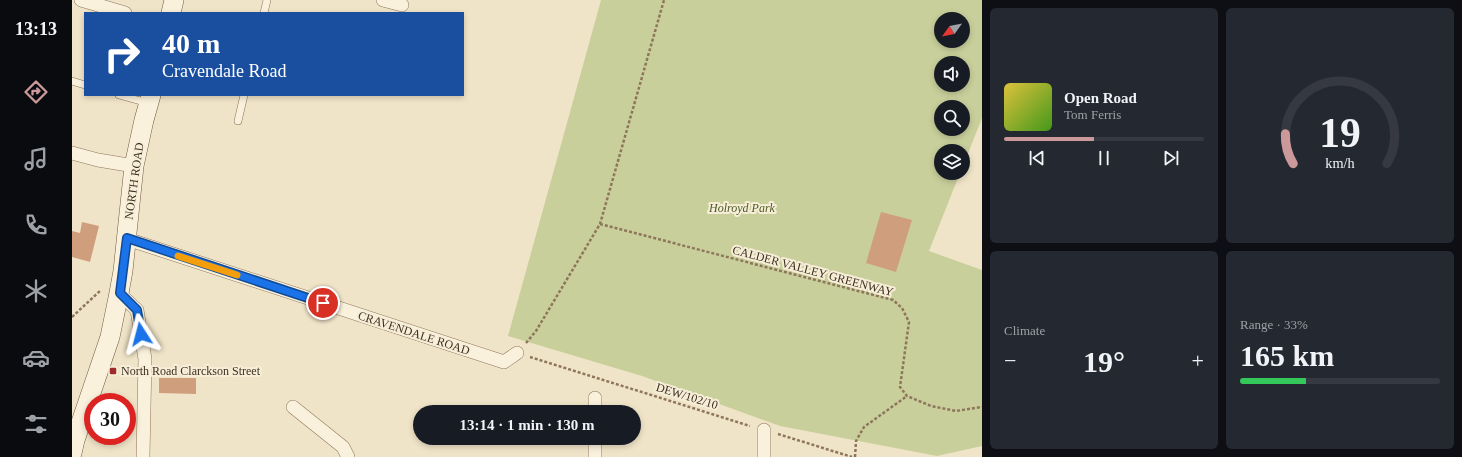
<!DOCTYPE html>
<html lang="en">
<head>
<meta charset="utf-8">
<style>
  body { margin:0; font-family:Georgia,serif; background:#242831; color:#f1f3f6; height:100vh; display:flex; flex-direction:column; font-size:15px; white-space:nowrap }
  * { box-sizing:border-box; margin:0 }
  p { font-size:13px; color:#9ea1a6 }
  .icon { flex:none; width:22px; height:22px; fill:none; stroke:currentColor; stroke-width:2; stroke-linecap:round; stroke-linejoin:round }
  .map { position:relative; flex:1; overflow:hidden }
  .panel { display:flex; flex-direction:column; gap:8px; padding:8px; background:#0d0f14; width:480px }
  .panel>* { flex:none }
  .hud { position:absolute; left:12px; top:12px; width:380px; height:84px; border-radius:0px; box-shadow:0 2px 6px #0003; background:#1a4fa0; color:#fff; overflow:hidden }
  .needle { width:26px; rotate:237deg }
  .fabs { position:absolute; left:862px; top:12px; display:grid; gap:8px }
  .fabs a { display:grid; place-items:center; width:36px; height:36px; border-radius:50%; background:#171b24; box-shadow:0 2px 6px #0003; font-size:20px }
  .speed { position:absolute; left:12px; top:393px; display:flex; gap:8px; font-size:20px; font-weight:700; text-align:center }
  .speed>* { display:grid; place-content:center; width:52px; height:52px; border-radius:50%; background:#171b24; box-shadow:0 2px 6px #0003; line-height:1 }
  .speed .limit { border:6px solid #d22; background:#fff; color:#111 }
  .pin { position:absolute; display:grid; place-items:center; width:34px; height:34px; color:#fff; margin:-17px; border:2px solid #fff; border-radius:50%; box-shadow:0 1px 4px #0007 }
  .me { position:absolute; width:44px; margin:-22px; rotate:351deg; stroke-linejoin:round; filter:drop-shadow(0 0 3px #0008) }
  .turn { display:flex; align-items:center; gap:14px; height:84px; padding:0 12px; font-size:18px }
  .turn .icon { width:52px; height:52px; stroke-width:2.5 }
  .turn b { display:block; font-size:28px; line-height:34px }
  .big { font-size:30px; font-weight:800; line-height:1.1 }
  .panel .card { flex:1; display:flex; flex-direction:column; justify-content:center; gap:6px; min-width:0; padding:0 14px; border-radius:6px; background:#242831 }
  .panel .dial { align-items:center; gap:0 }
  .dial svg { height:104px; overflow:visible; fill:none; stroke:#363941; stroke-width:7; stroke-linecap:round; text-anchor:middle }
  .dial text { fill:#f1f3f6; stroke:none }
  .song { display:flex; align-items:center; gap:12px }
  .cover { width:48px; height:48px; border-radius:6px; background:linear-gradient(135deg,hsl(50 70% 55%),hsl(100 70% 35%)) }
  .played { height:4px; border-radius:2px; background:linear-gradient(90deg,#cc999b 45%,#363941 45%) }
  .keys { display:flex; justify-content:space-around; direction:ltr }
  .heat { display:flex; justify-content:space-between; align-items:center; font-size:22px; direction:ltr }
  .charge { height:6px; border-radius:3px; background:linear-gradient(90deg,#34c759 33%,#363941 0) }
  .panel .tiles { flex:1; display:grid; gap:8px; grid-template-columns:repeat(2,1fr) }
  .trip { position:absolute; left:341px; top:405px; width:228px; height:40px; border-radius:20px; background:#171b24; box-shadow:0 2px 6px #0003; font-weight:800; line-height:40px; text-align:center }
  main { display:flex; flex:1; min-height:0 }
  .dock { display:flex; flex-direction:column; width:72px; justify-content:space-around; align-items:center; background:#090b0e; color:#9ea1a6 }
  .dock .icon { width:28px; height:28px }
  .dock .selected { color:#cc999b }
  .dock b { font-size:18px; color:#f1f3f6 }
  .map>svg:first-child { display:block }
</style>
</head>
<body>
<main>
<nav class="dock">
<b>13:13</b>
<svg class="icon selected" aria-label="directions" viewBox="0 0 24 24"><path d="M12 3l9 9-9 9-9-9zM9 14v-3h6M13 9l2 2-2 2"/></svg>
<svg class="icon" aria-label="music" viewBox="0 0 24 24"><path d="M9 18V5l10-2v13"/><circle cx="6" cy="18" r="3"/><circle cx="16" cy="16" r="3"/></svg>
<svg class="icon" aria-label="phone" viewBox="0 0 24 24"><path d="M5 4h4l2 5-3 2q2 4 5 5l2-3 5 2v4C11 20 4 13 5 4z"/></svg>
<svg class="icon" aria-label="climate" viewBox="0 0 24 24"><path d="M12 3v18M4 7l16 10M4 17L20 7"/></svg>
<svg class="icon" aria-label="car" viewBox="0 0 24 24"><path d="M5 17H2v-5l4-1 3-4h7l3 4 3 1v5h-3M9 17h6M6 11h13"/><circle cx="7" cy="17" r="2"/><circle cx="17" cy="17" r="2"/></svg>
<svg class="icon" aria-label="filters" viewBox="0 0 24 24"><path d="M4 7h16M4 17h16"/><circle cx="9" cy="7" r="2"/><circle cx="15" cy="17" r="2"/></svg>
</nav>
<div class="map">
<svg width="910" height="457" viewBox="0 0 910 457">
  <rect width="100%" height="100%" fill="#f0e4c8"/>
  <path fill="#c9cf9b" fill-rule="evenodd" d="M529 0H910V118L891 166V151H869V173H888L857 251 910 270V446L865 456 708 426 570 376 436 336ZM869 19H891V41H869ZM869 63H891V85H869ZM869 107H891V129H869Z"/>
  <path fill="#cf9f7d" d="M809 212 840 220 824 272 794 263Z
    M10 222 27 226 18 262 0 257V231L8 233Z
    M87 378H124V394L87 393Z"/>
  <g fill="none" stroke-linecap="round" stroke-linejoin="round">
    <g stroke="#8d765c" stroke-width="8">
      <path id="lane" d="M192 13 195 0
        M0 81 13 85
        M47 95 76 103
        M166 121 172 95"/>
    </g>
    <g stroke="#8d765c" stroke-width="14">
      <path id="street" d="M9 0 53 13
        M311 0 330 5
        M0 153 26 160 62 166
        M55 239 432 362 445 353
        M47 293 65 310 73 359 71 457
        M523 398V412
        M221 407 271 447 276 457
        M523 438V457
        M692 457V430"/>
    </g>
    <g stroke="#6f573f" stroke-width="20">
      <path id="secondary" d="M99 13 102 0
        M0 453 3 440 38 337 47 293 51 271 62 166 72 120 79 95"/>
    </g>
    <path stroke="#8d765c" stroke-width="2.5" stroke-dasharray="3 2" stroke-linecap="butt" d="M528 224 821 300 830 308 837 322 828 387 835 396 859 406 884 411 910 407
      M0 317 29 290
      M454 343 464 331 528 224 592 0
      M458 357 678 426
      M706 434 780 457
      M783 457 784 441 792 427 835 396"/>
    <use href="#lane" stroke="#faf1dc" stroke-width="7"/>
    <use href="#street" stroke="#faf1dc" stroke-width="13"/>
    <use href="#secondary" stroke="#faf1dc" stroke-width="19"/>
  </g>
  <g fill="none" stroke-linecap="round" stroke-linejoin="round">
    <g stroke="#114b97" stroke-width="10">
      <path id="route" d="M69 334 65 310 48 293 55 238 251 303"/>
    </g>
    <use href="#route" stroke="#1a73e8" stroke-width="7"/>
    <path stroke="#f59e0b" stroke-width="7" d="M106 256 165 275"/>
  </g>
  <rect fill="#9e2a2b" stroke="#f7eed8" stroke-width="1.5" x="37" y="367" width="8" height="8" rx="2"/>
  <g text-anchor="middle" stroke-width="4" stroke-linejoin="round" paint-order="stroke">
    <g font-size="12" fill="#3d2e20" stroke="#f7eed8">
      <text transform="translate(62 181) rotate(-82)" y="4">NORTH ROAD</text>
      <text transform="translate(741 271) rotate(15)" y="4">CALDER VALLEY GREENWAY</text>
      <text transform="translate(342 333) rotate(18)" y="4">CRAVENDALE ROAD</text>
      <text transform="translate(615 396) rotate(17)" y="4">DEW/102/10</text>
    </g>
    <g font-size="12" font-style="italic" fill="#4d5a26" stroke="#f7eed8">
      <text x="670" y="212">Holroyd Park</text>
    </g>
    <g font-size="12" fill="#3d2e20" stroke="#f7eed8" text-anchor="start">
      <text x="49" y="375">North Road Clarckson Street</text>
    </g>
  </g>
</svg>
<div class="fabs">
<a><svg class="needle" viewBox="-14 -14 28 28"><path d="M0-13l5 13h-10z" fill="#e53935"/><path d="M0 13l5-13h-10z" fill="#9ea1a6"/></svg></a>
<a><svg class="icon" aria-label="sound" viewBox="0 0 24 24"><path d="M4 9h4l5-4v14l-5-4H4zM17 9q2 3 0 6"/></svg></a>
<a><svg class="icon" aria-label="search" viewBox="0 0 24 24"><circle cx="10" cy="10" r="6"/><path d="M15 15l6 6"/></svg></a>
<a><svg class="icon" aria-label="layers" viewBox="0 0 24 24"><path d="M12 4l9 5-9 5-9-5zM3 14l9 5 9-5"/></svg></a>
</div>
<div class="speed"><div class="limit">30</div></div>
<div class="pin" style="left:251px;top:303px;background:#d93025"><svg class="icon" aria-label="arrive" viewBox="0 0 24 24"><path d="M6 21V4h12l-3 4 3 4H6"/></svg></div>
<svg class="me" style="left:69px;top:334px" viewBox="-20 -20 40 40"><path d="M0-17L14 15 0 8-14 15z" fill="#1a73e8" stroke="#fff" stroke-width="4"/></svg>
<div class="trip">13:14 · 1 min · 130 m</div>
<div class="hud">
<div class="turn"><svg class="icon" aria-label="right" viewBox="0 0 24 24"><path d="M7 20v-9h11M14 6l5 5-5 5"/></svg><div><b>40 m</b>Cravendale Road</div></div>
</div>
</div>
<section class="panel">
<div class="tiles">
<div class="card">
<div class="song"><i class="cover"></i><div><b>Open Road</b><p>Tom Ferris</p></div></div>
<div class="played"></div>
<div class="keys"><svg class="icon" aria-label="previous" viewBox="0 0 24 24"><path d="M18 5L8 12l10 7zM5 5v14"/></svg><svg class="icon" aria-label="pause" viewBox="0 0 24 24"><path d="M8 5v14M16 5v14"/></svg><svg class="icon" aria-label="next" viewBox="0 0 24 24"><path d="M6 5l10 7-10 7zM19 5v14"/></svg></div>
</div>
<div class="card dial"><svg viewBox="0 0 100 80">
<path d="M14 69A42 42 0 1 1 86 69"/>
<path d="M14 69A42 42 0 0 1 8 46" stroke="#cc999b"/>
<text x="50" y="56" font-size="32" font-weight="700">19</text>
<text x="50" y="72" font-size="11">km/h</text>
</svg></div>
<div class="card"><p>Climate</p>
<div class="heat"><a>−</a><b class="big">19°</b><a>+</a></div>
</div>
<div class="card"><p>Range · 33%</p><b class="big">165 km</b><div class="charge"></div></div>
</div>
</section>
</main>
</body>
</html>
